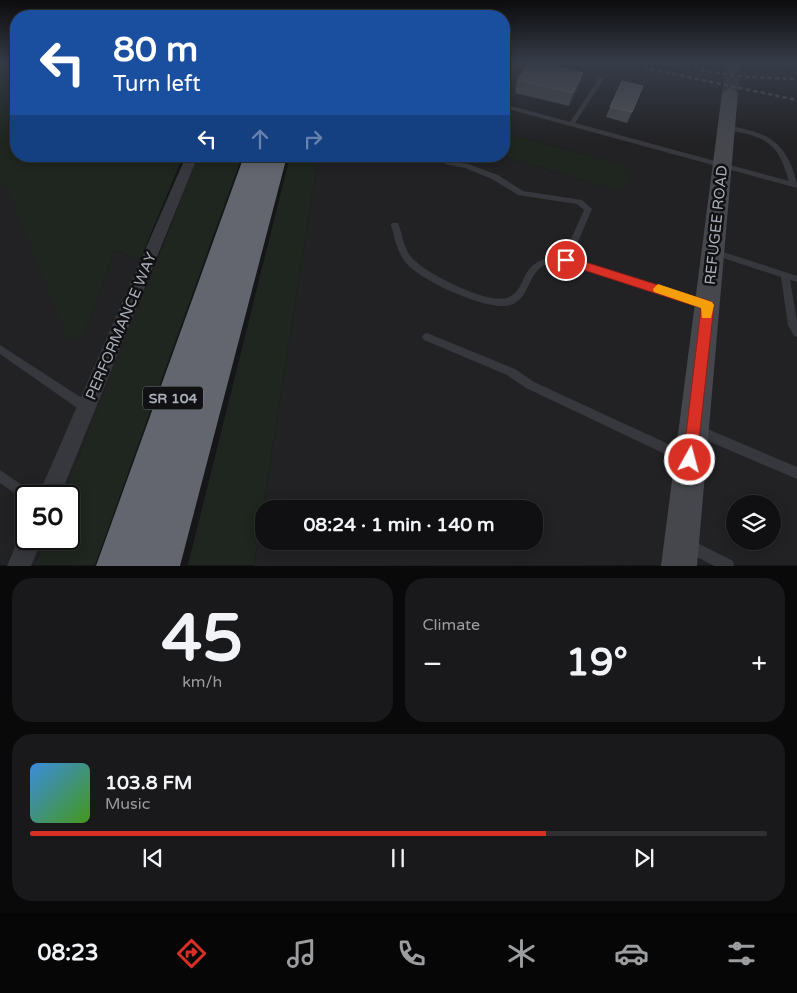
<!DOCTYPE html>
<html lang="en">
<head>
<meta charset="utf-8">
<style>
  body { margin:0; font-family:"Varela Round",sans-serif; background:#19191b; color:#f1f3f6; height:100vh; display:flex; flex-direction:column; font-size:19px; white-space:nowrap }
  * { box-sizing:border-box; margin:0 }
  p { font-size:16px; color:#9c9d9f }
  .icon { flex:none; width:28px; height:28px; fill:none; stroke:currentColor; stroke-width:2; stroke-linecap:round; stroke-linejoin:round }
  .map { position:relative; height:566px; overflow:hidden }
  .drawer { display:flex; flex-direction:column; gap:12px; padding:12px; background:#09090a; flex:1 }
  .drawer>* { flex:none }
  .hud { position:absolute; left:10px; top:10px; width:500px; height:152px; border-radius:20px; box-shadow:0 2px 12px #0003,0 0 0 1px #303032; background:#1a4fa0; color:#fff; overflow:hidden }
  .buttons { position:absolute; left:726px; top:495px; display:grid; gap:10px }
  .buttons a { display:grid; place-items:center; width:55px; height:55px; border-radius:50%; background:#101012; box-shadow:0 2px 12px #0003,0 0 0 1px #303032; font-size:25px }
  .speed { position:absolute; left:15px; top:485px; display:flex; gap:10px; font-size:25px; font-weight:700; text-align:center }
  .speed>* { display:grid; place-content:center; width:65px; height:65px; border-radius:50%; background:#101012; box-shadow:0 2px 12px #0003,0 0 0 1px #303032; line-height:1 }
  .speed .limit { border:2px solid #111; border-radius:8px; background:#fff; color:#111 }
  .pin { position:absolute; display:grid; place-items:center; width:42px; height:42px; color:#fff; margin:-21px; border:2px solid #fff; border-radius:50%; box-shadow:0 1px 5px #0007 }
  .me { position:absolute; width:55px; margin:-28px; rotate:7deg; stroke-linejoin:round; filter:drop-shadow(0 0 4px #0008) }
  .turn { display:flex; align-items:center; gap:18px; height:105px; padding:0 20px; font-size:22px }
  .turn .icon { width:65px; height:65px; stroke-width:2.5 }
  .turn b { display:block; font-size:35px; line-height:42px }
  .lanes { display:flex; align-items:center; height:48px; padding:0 20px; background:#0003; justify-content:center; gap:25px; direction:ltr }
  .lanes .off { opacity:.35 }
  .big { font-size:38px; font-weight:700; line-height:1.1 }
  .drawer .widget { flex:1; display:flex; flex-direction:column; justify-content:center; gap:8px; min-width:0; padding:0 18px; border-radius:20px; background:#19191b }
  .drawer .dial { align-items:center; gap:0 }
  .dial b { font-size:65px; line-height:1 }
  .song { display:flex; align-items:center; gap:15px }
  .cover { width:60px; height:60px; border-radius:8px; background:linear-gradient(135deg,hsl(210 70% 55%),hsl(100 70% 35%)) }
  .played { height:5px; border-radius:2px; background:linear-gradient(90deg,#d93025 70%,#303032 70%) }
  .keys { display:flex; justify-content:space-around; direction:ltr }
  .heat { display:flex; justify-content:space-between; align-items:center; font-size:28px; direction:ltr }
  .drawer .tiles { flex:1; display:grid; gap:12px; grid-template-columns:1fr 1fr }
  .widget:last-child { grid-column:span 2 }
  .trip { position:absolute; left:255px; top:500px; width:288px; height:50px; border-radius:20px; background:#101012; box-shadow:0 2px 12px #0003,0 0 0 1px #303032; font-weight:700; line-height:50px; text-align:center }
  .menu { display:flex; height:80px; justify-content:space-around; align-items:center; background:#060607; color:#9c9d9f }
  .menu .icon { width:35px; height:35px }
  .menu .current { color:#d93025 }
  .menu b { font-size:22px; color:#f1f3f6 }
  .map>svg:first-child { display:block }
</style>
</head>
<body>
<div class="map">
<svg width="797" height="566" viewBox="0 0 797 566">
  <rect width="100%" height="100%" fill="#161618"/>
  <path fill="#222225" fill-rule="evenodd" d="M507 63H797V565L254 566 318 156H504L616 190 620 164 504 133V66ZM735 504H772V541H735ZM264 509H534V541H264Z
    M0 183 7 186 84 334 115 250 155 266 63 496H26V539H46L35 565H0Z"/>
  <path fill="#1e261f" d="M0 63H16V156H183L140 260 115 250 84 334 68 341 7 187 0 183Z
    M504 133 620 164 629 172 627 186 616 190 504 156Z
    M198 156H242L95 565H35L46 539H69V496H63Z
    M290 156H318L254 565H188Z"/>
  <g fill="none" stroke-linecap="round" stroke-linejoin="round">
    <path stroke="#333438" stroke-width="16" stroke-dasharray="16 8" stroke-linecap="butt" d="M730 93 733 70"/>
    <path fill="#37383d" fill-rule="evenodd" d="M514 63H520L506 82 504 83V77Z
      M599 78 604 79 575 123 789 181C781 155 775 141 747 134 739 132 730 131 724 127L727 125C757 132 778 134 791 165 794 173 797 181 797 188L504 108V104L570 122Z
      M447 161 468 164 498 175 523 191 582 200 592 209 571 258 708 301 710 304 708 307 705 308 566 263C559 263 550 262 543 266 527 275 530 299 510 305 488 312 422 281 407 264 397 253 395 238 391 225L392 223H398C403 235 403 248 412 258 425 273 491 307 509 297 516 294 520 287 523 280 532 260 543 258 563 257L584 210 577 204 518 195 492 179 465 168 445 164 444 163Z
      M714 249 797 276V282L790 280 797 321V337L794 336 788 325 781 277 711 254 710 252 711 250Z
      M427 333 515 369 534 382 690 454 692 458 690 462 686 464 682 462 526 388 507 375 424 340 422 337 424 334Z
      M0 345 91 404 92 408 91 412 87 413 83 412 0 354Z
      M698 425 797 467V479L694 435 692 431 694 427Z
      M0 470 32 492 34 496H26V501L0 483Z
      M689 539 733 561 734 566H714L684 550 683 545 684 540Z"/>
    <path fill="#37383d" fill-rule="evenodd" d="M186 156H198L60 496H38Z
      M26 529V539H42L31 566H7L22 531Z"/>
    <path fill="#45474d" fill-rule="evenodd" d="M726 63H740V70L733 74 728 73Z
      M730 88 738 93 697 566H661L722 93Z"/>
    <path fill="#63666e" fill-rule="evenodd" d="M244 156H287L180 566H138L225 287 138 566H96Z"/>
    <path stroke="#4a4c52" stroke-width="2.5" stroke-dasharray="4.5 3" stroke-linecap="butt" d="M621 63 797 100
      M656 63 745 77 797 79"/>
  </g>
  <path fill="#47494d" d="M529 63H560L557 67 583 73 579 86 569 106 515 93 517 80Z
    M772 63H797L794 67Z
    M610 107 632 112 627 123 606 117Z"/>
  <path fill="#2f3033" d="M556 63H560L550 79 554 66Z
    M583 73 579 86 569 106 573 93Z"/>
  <path fill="#525359" stroke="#5f6168" d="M529 63H556L554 66 583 73 573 93 517 80Z
    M622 81 643 86 632 112 610 107Z"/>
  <linearGradient id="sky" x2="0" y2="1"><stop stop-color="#0c0c0d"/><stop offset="0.44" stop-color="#363c48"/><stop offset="1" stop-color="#363c48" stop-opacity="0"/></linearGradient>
  <rect width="797" height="142" fill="url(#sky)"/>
  <path fill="#d93025" stroke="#8d1f18" d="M566 256 712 302 714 305 696 466 690 468 685 466 683 460 701 308 562 263V257Z"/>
  <path fill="#f59e0b" d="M658 284 712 302 714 305 711 318H702L701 308 654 292 653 289Z"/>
  <g text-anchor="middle" stroke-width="5" stroke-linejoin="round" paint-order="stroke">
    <rect fill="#111113" stroke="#7b7e86" stroke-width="1" x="143" y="386.5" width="60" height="23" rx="4"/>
    <g font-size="14" font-weight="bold" fill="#a8adb8">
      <text x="173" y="403">SR 104</text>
    </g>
    <g font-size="15" fill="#a8adb8" stroke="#111113">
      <text transform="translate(716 225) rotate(-84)" y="5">REFUGEE ROAD</text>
      <text transform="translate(121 326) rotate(-67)" y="5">PERFORMANCE WAY</text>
    </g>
  </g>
</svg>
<div class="buttons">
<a><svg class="icon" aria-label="layers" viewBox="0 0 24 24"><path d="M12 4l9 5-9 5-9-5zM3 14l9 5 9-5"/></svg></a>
</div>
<div class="speed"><div class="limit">50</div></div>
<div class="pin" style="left:566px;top:260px;background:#d93025"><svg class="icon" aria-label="arrive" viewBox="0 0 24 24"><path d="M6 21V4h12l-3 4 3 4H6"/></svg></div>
<svg class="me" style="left:690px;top:460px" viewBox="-20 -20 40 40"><circle r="17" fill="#d93025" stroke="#fff" stroke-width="3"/><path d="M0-11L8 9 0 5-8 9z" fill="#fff"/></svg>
<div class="trip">08:24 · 1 min · 140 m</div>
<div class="hud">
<div class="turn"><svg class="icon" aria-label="left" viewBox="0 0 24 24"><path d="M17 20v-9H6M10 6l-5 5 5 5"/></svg><div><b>80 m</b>Turn left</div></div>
<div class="lanes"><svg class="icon" aria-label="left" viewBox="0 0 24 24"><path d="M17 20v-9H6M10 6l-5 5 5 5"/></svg><svg class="icon off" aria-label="ahead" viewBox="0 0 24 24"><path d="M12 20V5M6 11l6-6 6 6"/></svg><svg class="icon off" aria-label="right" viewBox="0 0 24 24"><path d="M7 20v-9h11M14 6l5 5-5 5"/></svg></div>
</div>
</div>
<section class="drawer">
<div class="tiles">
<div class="widget dial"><b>45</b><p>km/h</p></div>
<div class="widget"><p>Climate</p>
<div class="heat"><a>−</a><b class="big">19°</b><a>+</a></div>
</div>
<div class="widget">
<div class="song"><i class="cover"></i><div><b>103.8 FM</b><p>Music</p></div></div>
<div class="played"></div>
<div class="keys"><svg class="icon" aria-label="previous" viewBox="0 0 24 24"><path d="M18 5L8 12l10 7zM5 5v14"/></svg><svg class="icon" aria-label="pause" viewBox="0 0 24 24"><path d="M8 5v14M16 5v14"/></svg><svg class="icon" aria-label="next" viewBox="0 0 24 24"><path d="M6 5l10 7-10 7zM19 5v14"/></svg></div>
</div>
</div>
</section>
<nav class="menu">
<b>08:23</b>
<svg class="icon current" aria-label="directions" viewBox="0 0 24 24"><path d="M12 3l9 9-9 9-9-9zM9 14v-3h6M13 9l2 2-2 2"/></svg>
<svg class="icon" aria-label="music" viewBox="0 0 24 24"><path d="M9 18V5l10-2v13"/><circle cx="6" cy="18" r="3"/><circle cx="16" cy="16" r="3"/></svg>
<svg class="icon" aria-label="phone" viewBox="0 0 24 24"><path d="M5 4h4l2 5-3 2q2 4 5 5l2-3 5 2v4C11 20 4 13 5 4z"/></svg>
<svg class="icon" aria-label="climate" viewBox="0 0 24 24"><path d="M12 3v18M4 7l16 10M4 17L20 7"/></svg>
<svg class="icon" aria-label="car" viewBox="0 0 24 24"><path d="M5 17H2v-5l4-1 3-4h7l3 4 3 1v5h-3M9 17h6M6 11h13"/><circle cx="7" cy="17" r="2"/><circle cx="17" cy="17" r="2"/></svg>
<svg class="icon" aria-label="filters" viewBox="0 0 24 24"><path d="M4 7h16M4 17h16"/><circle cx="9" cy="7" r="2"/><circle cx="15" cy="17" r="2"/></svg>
</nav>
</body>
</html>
